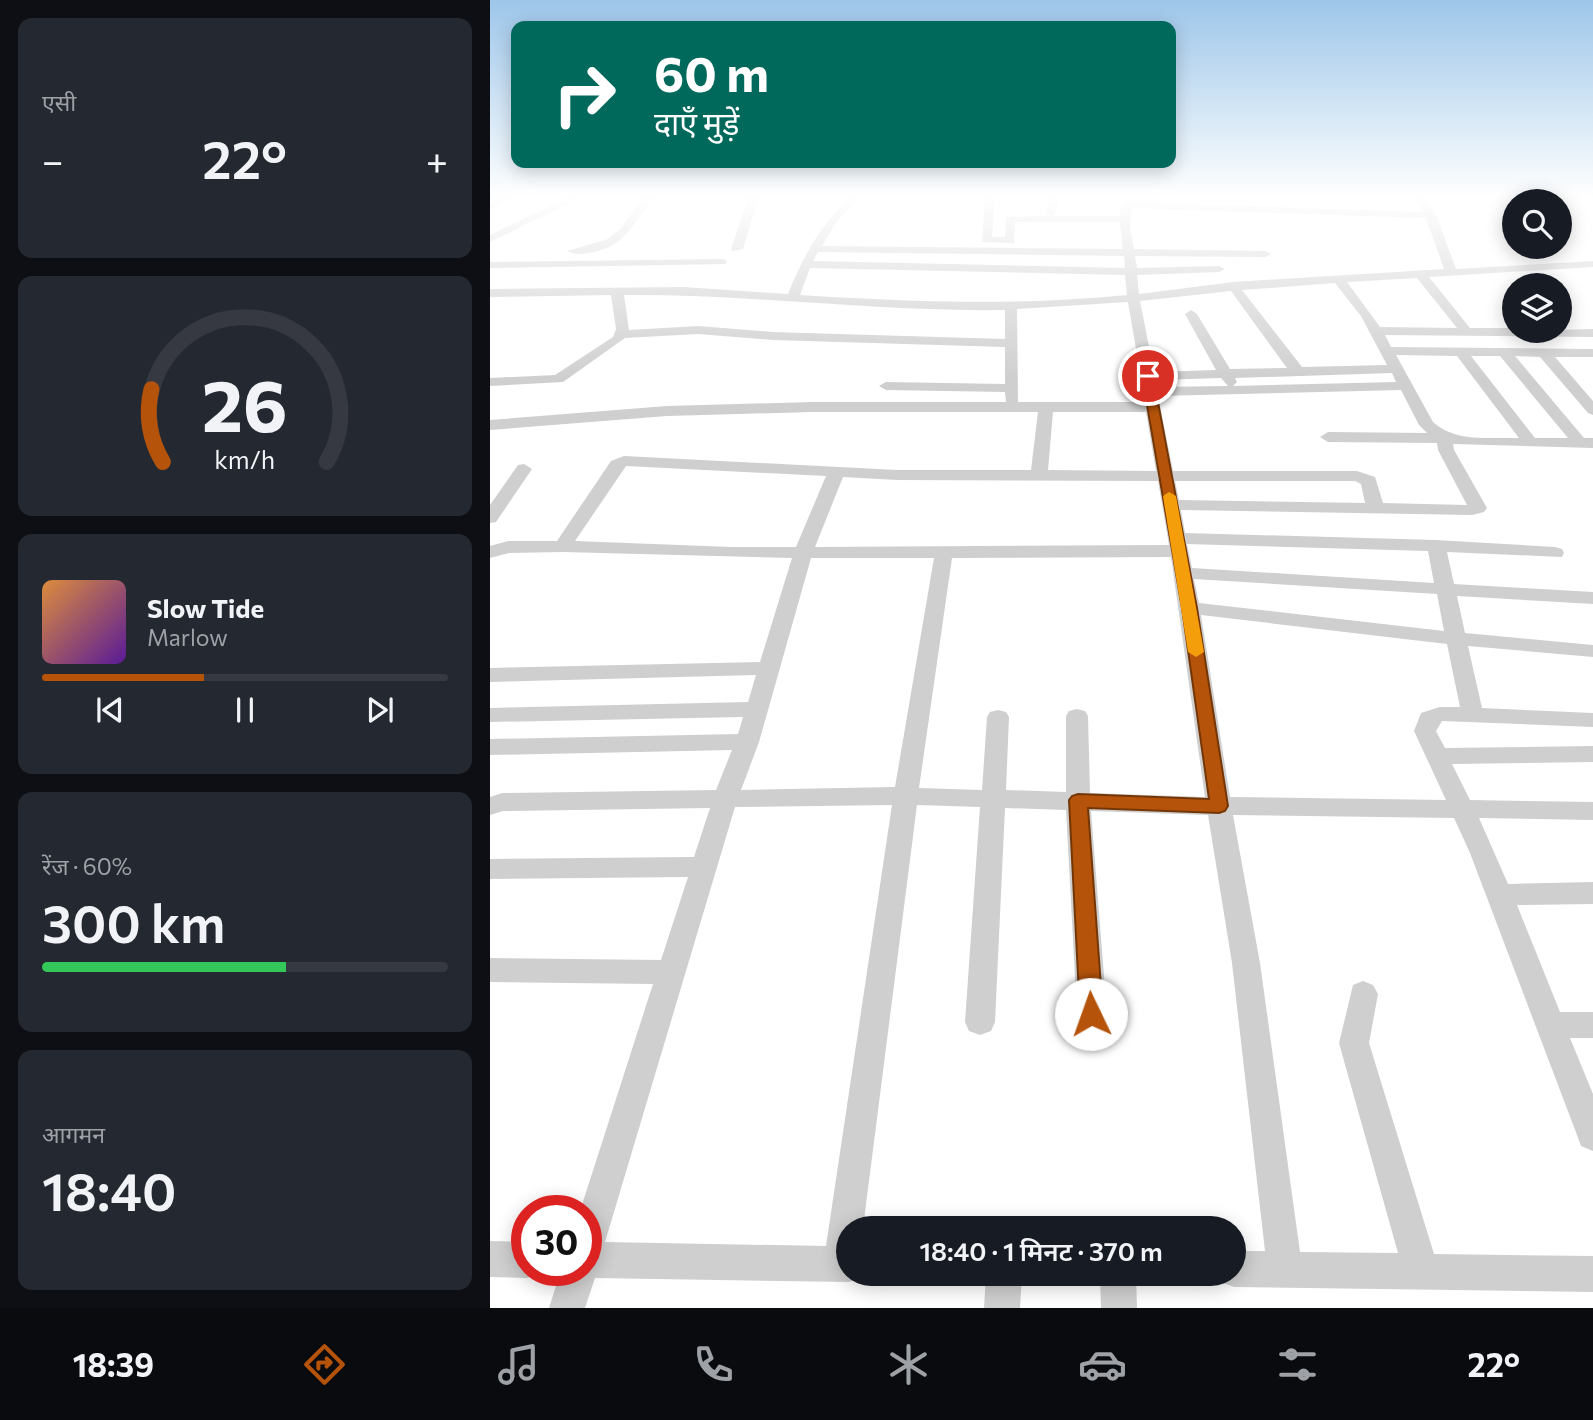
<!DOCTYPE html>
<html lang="hi">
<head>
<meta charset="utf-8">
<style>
  body { margin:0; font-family:Commissioner,"Noto Sans Devanagari",sans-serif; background:#242831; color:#f1f3f6; height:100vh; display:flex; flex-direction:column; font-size:26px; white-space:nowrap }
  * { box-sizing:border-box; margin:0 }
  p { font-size:23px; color:#9ea1a6 }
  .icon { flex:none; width:38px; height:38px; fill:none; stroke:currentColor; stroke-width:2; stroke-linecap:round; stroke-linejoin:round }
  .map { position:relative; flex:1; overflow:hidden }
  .side { display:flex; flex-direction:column; gap:18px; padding:18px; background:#0d0f14; width:490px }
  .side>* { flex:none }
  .guide { position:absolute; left:21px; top:21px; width:665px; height:147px; border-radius:14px; box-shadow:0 4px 18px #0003; background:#00695c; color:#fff; overflow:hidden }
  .fabs { position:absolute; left:1012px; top:189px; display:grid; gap:14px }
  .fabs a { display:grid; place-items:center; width:70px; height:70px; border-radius:50%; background:#171b24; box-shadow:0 4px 18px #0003; font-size:35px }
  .speed { position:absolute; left:21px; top:1195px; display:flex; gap:14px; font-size:35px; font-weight:700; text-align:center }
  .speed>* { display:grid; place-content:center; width:91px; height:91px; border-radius:50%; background:#171b24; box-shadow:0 4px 18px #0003; line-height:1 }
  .speed .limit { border:10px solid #d22; background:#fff; color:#111 }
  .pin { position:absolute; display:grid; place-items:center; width:60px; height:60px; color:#fff; margin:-30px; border:4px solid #fff; border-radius:50%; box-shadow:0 2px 7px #0007 }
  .me { position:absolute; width:77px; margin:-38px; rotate:357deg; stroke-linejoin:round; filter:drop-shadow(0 0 5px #0008) }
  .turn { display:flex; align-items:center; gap:24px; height:147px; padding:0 28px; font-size:32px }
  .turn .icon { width:91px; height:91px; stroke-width:2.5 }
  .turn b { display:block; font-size:49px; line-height:60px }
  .big { font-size:52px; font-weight:600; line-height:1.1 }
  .side .tile { flex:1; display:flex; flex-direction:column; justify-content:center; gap:10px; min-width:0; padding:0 24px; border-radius:14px; background:#242831 }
  .side .dial { align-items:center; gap:0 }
  .dial svg { height:182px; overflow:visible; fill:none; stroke:#363941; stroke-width:7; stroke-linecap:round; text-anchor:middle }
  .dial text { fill:#f1f3f6; stroke:none }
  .song { display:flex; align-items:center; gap:21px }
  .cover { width:84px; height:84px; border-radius:10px; background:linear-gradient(135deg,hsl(30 70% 55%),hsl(270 70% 35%)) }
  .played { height:7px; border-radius:4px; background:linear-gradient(90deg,#b45309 40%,#363941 40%) }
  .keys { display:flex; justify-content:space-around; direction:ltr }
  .heat { display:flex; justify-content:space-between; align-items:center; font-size:38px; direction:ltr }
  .charge { height:10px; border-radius:5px; background:linear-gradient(90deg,#34c759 60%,#363941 0) }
  .trip { position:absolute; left:346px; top:1216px; width:410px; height:70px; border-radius:35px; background:#171b24; box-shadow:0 4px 18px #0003; font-weight:600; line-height:70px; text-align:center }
  .menu { display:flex; height:112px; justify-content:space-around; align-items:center; background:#090b0e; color:#9ea1a6 }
  .menu .icon { width:49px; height:49px }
  .menu .selected { color:#b45309 }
  .menu b { font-size:32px; color:#f1f3f6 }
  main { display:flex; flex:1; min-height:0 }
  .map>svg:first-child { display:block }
</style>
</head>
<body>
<main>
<section class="side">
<div class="tile"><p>एसी</p>
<div class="heat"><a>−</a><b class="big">22°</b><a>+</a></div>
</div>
<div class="tile dial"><svg viewBox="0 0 100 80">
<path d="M14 69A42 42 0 1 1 86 69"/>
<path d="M14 69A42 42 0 0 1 9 37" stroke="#b45309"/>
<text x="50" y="56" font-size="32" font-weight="700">26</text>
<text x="50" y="72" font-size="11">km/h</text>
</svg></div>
<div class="tile">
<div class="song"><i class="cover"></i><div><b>Slow Tide</b><p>Marlow</p></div></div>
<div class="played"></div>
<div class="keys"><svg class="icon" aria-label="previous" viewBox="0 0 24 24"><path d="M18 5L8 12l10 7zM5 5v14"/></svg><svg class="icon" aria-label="pause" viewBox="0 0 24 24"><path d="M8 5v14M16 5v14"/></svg><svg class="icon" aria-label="next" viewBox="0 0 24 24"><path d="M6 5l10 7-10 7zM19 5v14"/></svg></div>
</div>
<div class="tile"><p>रेंज · 60%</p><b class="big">300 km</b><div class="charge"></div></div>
<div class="tile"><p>आगमन</p><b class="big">18:40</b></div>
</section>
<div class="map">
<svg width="1103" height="1308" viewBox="0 0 1103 1308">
  <rect width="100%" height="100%" fill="#fff"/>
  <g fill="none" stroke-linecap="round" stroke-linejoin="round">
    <path fill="#cfcfcf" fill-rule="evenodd" d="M12 196H25L0 210V203Z
      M81 196H94L0 242V235Z
      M166 196C142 221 138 247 99 253 91 254 84 255 77 251L118 239 131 228 154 197Z
      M259 196H269L253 249 243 251 241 249Z
      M360 196H371L346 222 332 246 633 249 630 222H525L524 243 492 242 495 196H505L502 237H515L516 217 560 216 556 213 559 196H569L566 213 562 216H630L631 205 636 202 934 212 923 196H934L946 215 966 269 1103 261V267L939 277 980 328H1024V331L1103 329V337L895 335 901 347 1103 349V357H1065L1103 401V415L1098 413 1050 357 1025 356 1094 438H1103V448L963 444 964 450 997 508 994 512 982 515 691 510 695 533 946 540 1065 547 1072 549 1074 553 1072 557 957 552 964 584 1103 592V604L967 596 975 633 1103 645V657L978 646 992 708 1103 713V727L952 721 946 731 955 748 1103 746V762L962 764 980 800 1103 802V820L989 818 1018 884 1103 882V904L1027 905 1070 1012H1103V1038H1080L1103 1094V1151L1091 1146 1087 1135 980 853 964 818 743 815 770 963 810 1252 908 1253 849 1043 863 985 873 981 883 985 888 994 879 1043 944 1254 1103 1256V1292L744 1287 731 1282 728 1274H744V1251H775L742 963 718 815 601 811 617 1014 613 1023 602 1027 591 1023 587 1014 576 810 515 808 505 1022 501 1031 490 1035 479 1031 475 1022 490 807 427 805 373 1228H359V1274H373L372 1277 359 1282 105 1278 95 1308H59L71 1270H96V1211H90L163 984 0 982V958L171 960 198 877 0 879V859L204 857 220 808 13 811 0 815V797L12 793 226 790 242 750 0 755V739L248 734 253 717 0 722V708L258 702 266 675 0 682V668L270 662 302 558 73 552 19 553 0 558V546L18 541H67L121 461 134 456 407 470H541L548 412H322L177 416 0 430V420L177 406 322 402H516L515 392 396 390 389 386 396 382 515 384V347L283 340 208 334 135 338 73 382 0 386V378L65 375 123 337 126 329 121 295 0 297V289L194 287 298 294C313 256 331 225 360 196ZM641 208 936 218 954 269 743 282 649 294 647 275 729 272 735 269 729 266 647 268 645 256 775 257 781 254 775 251 644 249 640 228ZM328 252 634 256 635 268 323 261ZM320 268 635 275 637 295C525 306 421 302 310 295ZM927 278 967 328 890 327 857 282ZM845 283 871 316 897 365 812 367 752 290ZM741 291 797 368 740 369 707 314 701 310 695 314 726 370 664 372 650 301ZM134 295C261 294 387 312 515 310V339L283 332 208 326 139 330ZM638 302 655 402H528L527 309ZM906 355 967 356 1029 438C1000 437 966 443 943 422ZM981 356H1010L1078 438H1045ZM902 373 906 382 743 386 747 382 745 378ZM731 378 738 386 667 387 665 380ZM911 390 929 425 937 433 838 432 830 437 838 442 947 443 948 450 977 505 893 503 885 477 867 471H683L668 396ZM563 412H656L666 471 558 470ZM136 466 336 476 306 547H241L85 541ZM353 477 407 480 668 481 679 545 325 547ZM685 481H865L871 484 875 503 689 500ZM697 544 938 551 944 583 702 568ZM681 557 715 797 600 793 598 716 595 711 587 709 579 711 576 716V792L516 790 519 717 516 712 508 710 500 712 497 717 492 790 429 788 462 558ZM321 558H444L405 787 251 790 269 742ZM704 579 947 594 954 631 709 603ZM711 615 957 644 970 707H950L931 713 924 731 956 800 740 797ZM402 805 336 1246 115 1242 245 807Z
      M232 259 236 260V264L0 268V262Z
      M34 464 42 469 6 522 0 523V505L28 465Z
      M0 1241 37 1242V1270H51L50 1273 37 1278 0 1277Z
      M496 1274H532L530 1308H494Z
      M610 1274H646L647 1308H611Z"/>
  </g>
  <linearGradient id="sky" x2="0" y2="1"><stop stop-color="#9dc6ea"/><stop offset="0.52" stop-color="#fff"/><stop offset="1" stop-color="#fff" stop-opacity="0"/></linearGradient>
  <rect width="1103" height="379" fill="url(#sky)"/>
  <path fill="#b45309" stroke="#753606" stroke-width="2" d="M658 373 663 376 707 608 738 806 735 811 729 813 598 808 613 1014 609 1021 601 1024 593 1021 590 1014 579 800 582 796 588 794 719 799 692 608 652 376Z"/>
  <path fill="#f59e0b" d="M679 492 686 496 714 652 706 657 698 652 673 496Z"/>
</svg>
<div class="fabs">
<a><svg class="icon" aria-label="search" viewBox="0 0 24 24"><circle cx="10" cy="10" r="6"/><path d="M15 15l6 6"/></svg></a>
<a><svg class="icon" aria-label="layers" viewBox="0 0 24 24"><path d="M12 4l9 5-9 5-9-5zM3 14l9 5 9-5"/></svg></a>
</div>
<div class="speed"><div class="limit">30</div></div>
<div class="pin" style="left:658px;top:376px;background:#d93025"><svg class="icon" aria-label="arrive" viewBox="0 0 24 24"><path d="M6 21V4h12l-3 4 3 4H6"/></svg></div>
<svg class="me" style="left:601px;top:1014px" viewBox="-20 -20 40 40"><circle r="19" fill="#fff"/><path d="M0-13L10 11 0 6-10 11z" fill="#b45309"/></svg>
<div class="trip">18:40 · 1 मिनट · 370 m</div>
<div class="guide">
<div class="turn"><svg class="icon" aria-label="right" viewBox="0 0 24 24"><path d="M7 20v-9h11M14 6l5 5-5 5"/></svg><div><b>60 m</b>दाएँ मुड़ें</div></div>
</div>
</div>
</main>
<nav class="menu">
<b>18:39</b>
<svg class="icon selected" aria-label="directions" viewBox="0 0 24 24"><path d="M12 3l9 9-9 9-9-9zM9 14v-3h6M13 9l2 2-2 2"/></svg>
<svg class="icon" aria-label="music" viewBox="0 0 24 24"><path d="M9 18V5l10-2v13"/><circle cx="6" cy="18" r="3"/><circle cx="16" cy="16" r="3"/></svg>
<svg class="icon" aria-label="phone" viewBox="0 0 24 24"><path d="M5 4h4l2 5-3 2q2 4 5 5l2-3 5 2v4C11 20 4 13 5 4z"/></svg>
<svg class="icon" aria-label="climate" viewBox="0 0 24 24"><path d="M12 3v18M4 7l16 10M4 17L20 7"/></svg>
<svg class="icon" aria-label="car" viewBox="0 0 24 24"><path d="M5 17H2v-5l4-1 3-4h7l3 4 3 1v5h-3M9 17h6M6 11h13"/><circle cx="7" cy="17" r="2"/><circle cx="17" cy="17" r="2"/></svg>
<svg class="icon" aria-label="filters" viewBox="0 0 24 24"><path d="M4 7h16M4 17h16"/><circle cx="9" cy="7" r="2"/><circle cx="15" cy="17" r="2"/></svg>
<b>22°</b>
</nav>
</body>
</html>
